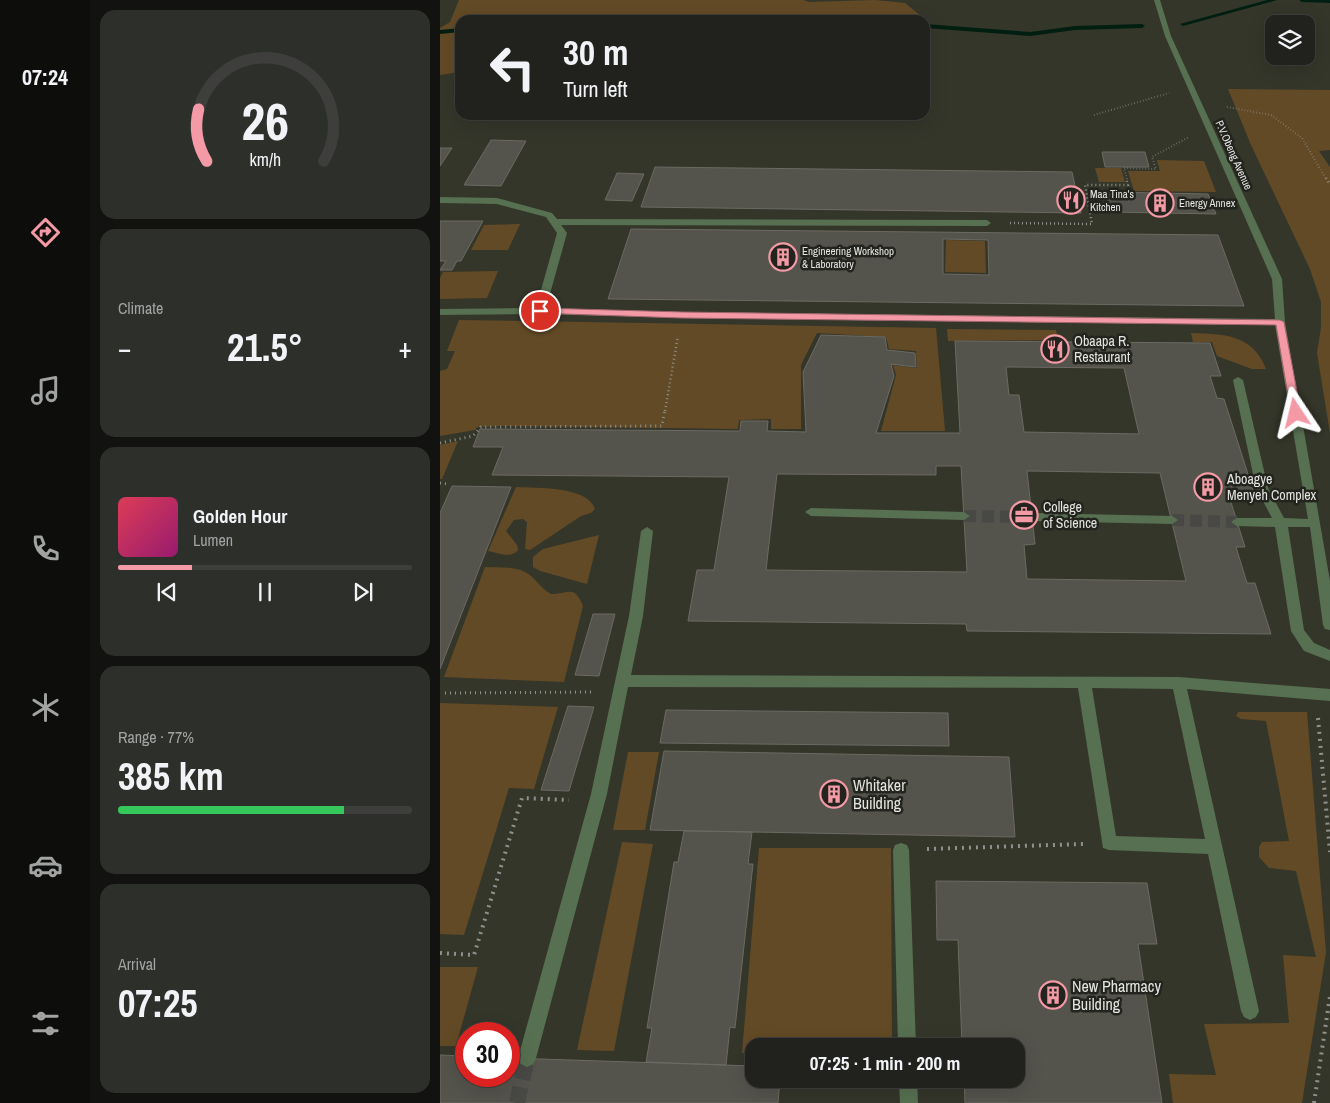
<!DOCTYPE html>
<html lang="en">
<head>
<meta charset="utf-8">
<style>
  body { margin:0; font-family:"Archivo Narrow",sans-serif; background:#2d2f2b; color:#f1f3f6; height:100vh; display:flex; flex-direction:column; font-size:19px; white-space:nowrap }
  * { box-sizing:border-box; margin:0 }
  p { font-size:16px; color:#a2a4a4 }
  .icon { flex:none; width:28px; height:28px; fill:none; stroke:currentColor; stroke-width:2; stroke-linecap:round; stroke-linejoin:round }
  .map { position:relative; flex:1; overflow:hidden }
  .drawer { display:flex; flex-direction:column; gap:10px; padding:10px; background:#121310; width:350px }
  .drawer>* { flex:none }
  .guide { position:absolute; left:15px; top:15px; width:475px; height:105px; border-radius:15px; box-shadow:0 5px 20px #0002,0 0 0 1px #3e3f3c; background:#21221e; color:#f1f3f6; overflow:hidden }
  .fabs { position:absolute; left:825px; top:15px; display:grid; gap:10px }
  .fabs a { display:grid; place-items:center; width:50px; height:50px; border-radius:10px; background:#21221e; box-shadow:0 5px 20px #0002,0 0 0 1px #3e3f3c; font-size:25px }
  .speed { position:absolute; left:15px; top:1022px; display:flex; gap:10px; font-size:25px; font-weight:700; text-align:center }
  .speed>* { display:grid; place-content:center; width:65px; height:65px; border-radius:50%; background:#21221e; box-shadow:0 5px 20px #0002,0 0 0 1px #3e3f3c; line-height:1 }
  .speed .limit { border:8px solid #d22; background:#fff; color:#111 }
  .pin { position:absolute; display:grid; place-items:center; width:42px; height:42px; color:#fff; margin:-21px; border:2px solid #fff; border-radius:50%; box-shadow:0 1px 5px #0007 }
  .me { position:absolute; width:55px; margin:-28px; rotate:350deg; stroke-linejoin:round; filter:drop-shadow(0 0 4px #0008) }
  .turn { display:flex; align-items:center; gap:18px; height:105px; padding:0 25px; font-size:22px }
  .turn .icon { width:65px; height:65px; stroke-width:2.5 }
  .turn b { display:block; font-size:35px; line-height:42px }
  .big { font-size:38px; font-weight:800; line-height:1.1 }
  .drawer .tile { flex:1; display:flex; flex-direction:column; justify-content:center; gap:8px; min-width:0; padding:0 18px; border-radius:15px; background:#2d2f2b }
  .drawer .dial { align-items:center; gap:0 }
  .dial svg { height:130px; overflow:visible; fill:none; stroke:#3e3f3c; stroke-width:7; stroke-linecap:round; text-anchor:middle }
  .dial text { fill:#f1f3f6; stroke:none }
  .song { display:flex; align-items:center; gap:15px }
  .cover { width:60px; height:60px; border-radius:8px; background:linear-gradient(135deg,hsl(350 70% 55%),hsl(320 70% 35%)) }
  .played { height:5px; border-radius:2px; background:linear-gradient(90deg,#f49aa6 25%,#3e3f3c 25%) }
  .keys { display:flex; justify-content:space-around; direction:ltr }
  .heat { display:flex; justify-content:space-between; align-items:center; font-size:28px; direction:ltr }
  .charge { height:8px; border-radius:4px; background:linear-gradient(90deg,#34c759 77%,#3e3f3c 0) }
  .trip { position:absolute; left:305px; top:1038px; width:280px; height:50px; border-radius:15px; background:#21221e; box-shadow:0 5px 20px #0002,0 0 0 1px #3e3f3c; font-weight:800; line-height:50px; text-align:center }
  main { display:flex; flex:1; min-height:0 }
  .tab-bar { display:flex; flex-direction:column; width:90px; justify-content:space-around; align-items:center; background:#0d0e0c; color:#a2a4a4 }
  .tab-bar .icon { width:35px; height:35px }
  .tab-bar .current { color:#f49aa6 }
  .tab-bar b { font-size:22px; color:#f1f3f6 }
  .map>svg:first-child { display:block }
</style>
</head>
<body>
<main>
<nav class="tab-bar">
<b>07:24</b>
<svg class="icon current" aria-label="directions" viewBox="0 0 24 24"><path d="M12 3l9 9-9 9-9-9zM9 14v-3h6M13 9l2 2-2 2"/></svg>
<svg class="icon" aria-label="music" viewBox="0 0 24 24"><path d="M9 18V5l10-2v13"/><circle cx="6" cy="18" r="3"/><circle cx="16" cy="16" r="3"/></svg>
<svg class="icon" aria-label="phone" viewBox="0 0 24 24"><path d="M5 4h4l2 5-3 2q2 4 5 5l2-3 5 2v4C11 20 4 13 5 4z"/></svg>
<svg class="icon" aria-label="climate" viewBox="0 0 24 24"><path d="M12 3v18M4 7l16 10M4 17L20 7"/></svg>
<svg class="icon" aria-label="car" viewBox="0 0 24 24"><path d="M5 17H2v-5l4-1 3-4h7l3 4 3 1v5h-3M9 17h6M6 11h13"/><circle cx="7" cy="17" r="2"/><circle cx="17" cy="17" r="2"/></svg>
<svg class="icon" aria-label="filters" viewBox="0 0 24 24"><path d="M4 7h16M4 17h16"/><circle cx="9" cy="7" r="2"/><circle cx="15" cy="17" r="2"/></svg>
</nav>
<section class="drawer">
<div class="tile dial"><svg viewBox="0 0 100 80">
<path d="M14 69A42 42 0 1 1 86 69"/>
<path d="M14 69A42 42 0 0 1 9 37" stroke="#f49aa6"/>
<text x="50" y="56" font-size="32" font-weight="700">26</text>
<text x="50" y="72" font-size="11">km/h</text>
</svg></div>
<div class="tile"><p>Climate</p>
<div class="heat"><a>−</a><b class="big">21.5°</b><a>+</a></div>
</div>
<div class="tile">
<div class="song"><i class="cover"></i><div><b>Golden Hour</b><p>Lumen</p></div></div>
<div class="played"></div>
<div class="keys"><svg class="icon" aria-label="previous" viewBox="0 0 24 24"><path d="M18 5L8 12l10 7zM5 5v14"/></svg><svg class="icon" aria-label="pause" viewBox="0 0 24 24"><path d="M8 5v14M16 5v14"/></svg><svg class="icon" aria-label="next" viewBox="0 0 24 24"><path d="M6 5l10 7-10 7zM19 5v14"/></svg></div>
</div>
<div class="tile"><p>Range · 77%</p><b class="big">385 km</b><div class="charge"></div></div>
<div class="tile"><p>Arrival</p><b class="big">07:25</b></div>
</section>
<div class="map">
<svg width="890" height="1103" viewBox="0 0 890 1103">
  <rect width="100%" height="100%" fill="#2c2e28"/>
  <path fill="#34362a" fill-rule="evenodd" d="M0 0H890V1103H0ZM20 20H485V115H20ZM834 24H866V56H834ZM26 1034H69V1076H26ZM314 1046H576V1079H314Z"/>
  <path fill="#634a26" d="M19 0H363L369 2 435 0 465 3 487 21 20 20V72L0 75V28L10 22Z
    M788 89 890 90V150L879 151 890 167V433L877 353 881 327V302L870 269 811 145Z
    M717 160 764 161 776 192 694 191 688 171H720Z
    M655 168H681L685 182H659Z
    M80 224 68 250H31L44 225Z
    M506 240 545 241 546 273 505 272Z
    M58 271 47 298 0 299V278L3 272Z
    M19 320 496 328 505 431H441L456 375 453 365 477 368 476 351 449 349 446 337 377 333 361 365V429H331V419L299 420 298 429 61 426 37 427 35 430 0 436V371L7 369 15 351H7Z
    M507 329 616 330 618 340 508 341Z
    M751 333C783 334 813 334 826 369H812L777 356 772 342H753Z
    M18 441 2 479H0V445Z
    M76 487C96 488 148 486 155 509L151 513 141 516 90 550 85 549 87 522 83 519 74 520 66 531 77 545 78 550C71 559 58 553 48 551Z
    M159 535 147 584 100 571 93 567V557L103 549Z
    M45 567C59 568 79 565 91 576 98 582 102 589 111 594 129 594 134 584 143 606L124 682 4 677Z
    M0 703 118 707 94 789 69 788 24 935 0 934Z
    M798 712H867L886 952 862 1103H733L729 1074 776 1075 764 1024 849 1023 843 955 876 957 856 871 829 868 819 857V847L822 842 849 841 826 721 801 719 796 716Z
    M188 752H219L205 830H173Z
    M182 842 213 844 174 1051 137 1050Z
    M319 848H451L452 1046H314V1053H302Z
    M0 967H38L16 1046H0Z"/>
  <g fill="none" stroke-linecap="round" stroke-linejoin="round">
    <path fill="#001f10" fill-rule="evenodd" d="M827 0H837L743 26 740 24Z
      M859 0H890V3L862 2Z
      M425 15 446 20H367L370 18Z
      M485 24 590 32 635 26 702 24 705 26 702 28 635 30 590 36 485 28Z
      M20 28V32L0 34V30Z"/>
  </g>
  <path fill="#54534c" stroke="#6c6a63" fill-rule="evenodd" d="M51 140 86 141 61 186 24 185Z
    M0 148H12L0 166Z
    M662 152H705L709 167H665Z
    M215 167 632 172 641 213 201 207Z
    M177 173 204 174 192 201 165 200Z
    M665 192 768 194 776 214 670 212Z
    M0 221H43L21 261H17L12 270H0L6 261H0Z
    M191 229 778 235 804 306 168 299ZM503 239 548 240 549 275 503 274Z
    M381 335 445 337 447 350 475 353 476 367 451 364 454 376 436 433H520L515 341 770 343 781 376H770L777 398 784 399 815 496H789L805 547H796L807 583H815L831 634 527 631 526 624 248 621 257 570H274L289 477 52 475 63 447H33L40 429 300 431 301 421H328L327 431 366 432 363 372ZM566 367 684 368 699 434 584 432 579 395H569ZM496 466H521L527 572 326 570 337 474 496 475ZM587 471 720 473 746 581 587 579 584 545 595 544Z
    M12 486 71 487 0 669V513Z
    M153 614H175L159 676 135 675Z
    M128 706 154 707 129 791 101 790Z
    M226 710 508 713 509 746 220 743Z
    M224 751 569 757 575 837 210 830Z
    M244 831 312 832 308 864H313L295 1028 290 1027 286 1065 206 1062 212 1028H207L234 862H238Z
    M496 881 707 883 717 944H698L722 1103H525L524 1079H576V1046H522L518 940H497Z
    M0 1055 26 1056V1076H69V1058L314 1066V1079H340L338 1103H0Z"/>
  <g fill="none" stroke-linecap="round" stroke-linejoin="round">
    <path stroke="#484944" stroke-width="12" stroke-dasharray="12 6" stroke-linecap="butt" d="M524 516 592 517
      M732 520 797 522"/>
    <path stroke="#484944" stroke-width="16" stroke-dasharray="16 8" stroke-linecap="butt" d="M77 1103 87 1058"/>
    <path stroke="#8f918c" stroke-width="2" stroke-dasharray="0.5 2.5" stroke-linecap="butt" d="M787 107 831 115 862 138 886 179
      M654 115 729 93
      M687 179 684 168 716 169 712 157 749 137"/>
    <path stroke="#8f918c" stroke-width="2.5" stroke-dasharray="1 3" stroke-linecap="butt" d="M886 178 890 185
      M570 223 652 224 645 185H688L686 178
      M225 411 238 336"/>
    <path stroke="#8f918c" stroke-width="3" stroke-dasharray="1 4" stroke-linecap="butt" d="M0 443 33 436 41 427 222 426 225 409
      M0 483 8 484
      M5 693 154 692"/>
    <path stroke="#8f918c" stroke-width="4" stroke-dasharray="2 5" stroke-linecap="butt" d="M878 718 890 852
      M487 849 643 844
      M0 953 34 955 82 798 129 800
      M874 1103 890 996"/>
    <path fill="#577051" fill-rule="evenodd" d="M714 0H720L731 36 842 279 845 322 890 581V630L885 629 883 625 870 527H848L864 630 874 643 890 650V661L864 651 851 631 835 527 797 526 791 522 797 518H832L816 488 793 380 798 377 803 380 828 488 844 518 868 519 835 325 242 318 100 314 0 315V309L96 308 117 233 106 217 57 204 0 203V197L57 198 112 213 117 219 547 220 551 223 547 226 121 225 127 233 106 308 242 312 835 319 832 279 725 36Z
      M371 508 524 512 530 516 524 520 371 516 365 512Z
      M592 513 732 516 738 520 732 524 592 521 586 517Z
      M207 527 213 531 203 616 191 675 739 677 890 689V701L747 689 819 1011 816 1017 810 1020 804 1017 801 1011 768 854 669 850 663 848 638 688 188 687 167 794 96 1058 93 1064 87 1067 81 1064 78 1058 151 794 189 616 201 531ZM652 688 733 689 765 839 676 836Z
      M461 843 467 845 469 850 476 1046H458L453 850 455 845Z
      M459 1079H477L478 1103H460Z"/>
  </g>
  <path fill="#f49aa6" stroke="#9f646c" d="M100 308 242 312 840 320 844 322 861 413 856 416 851 413 836 325 242 318 96 313V309Z"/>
  <defs>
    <g id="restaurant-ring" transform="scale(1.4375)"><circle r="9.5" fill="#23241e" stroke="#f49aa6" stroke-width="1.5"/><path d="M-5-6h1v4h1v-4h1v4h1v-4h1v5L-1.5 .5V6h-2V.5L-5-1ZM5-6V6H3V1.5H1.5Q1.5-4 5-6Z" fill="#f49aa6"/></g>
    <g id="building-ring" transform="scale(1.4375)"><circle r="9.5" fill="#23241e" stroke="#f49aa6" stroke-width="1.5"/><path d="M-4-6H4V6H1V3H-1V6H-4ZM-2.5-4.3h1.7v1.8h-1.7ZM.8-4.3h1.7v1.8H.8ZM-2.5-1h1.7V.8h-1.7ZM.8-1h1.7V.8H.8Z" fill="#f49aa6"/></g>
    <g id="office-ring" transform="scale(1.4375)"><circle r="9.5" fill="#23241e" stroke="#f49aa6" stroke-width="1.5"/><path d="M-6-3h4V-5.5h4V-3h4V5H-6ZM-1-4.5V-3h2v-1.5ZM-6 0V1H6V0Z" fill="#f49aa6"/></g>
  </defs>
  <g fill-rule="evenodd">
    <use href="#restaurant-ring" x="631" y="200"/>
    <use href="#building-ring" x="720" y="203"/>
    <use href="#building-ring" x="343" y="257"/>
    <use href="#restaurant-ring" x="615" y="349"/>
    <use href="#building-ring" x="768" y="487"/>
    <use href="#office-ring" x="584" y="515"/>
    <use href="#building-ring" x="394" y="794"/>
    <use href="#building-ring" x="613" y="995"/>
  </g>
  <g text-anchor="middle" stroke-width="5" stroke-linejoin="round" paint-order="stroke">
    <g font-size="11" fill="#e4e5e1" stroke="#23241e">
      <text transform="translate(794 155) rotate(66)" y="4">P.V.Obeng Avenue</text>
    </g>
    <g font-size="11" fill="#e4e5e1" stroke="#23241e" text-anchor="start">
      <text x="650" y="198">Maa Tina's<tspan x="650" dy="13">Kitchen</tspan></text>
      <text x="739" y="207">Energy Annex</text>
      <text x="362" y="255">Engineering Workshop<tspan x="362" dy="13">&amp; Laboratory</tspan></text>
    </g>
    <g font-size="14" fill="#e4e5e1" stroke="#23241e" text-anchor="start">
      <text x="634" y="346">Obaapa R.<tspan x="634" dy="16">Restaurant</tspan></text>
      <text x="787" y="484">Aboagye<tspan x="787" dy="16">Menyeh Complex</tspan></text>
      <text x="603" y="512">College<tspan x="603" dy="16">of Science</tspan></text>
    </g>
    <g font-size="16" fill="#e4e5e1" stroke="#23241e" text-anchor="start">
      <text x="413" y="791">Whitaker<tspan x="413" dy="18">Building</tspan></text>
      <text x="632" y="992">New Pharmacy<tspan x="632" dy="18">Building</tspan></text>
    </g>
  </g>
</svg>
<div class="fabs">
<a><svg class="icon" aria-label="layers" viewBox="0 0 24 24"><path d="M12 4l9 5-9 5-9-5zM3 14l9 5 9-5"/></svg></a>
</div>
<div class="speed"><div class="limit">30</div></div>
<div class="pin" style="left:100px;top:311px;background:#d93025"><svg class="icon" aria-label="arrive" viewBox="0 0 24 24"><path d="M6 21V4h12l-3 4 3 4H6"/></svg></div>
<svg class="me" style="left:856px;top:413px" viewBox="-20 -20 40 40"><path d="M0-17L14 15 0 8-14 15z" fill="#f49aa6" stroke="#fff" stroke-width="4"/></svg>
<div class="trip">07:25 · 1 min · 200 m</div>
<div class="guide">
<div class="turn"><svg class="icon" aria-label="left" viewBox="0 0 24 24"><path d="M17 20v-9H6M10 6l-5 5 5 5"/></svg><div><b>30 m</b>Turn left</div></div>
</div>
</div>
</main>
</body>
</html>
